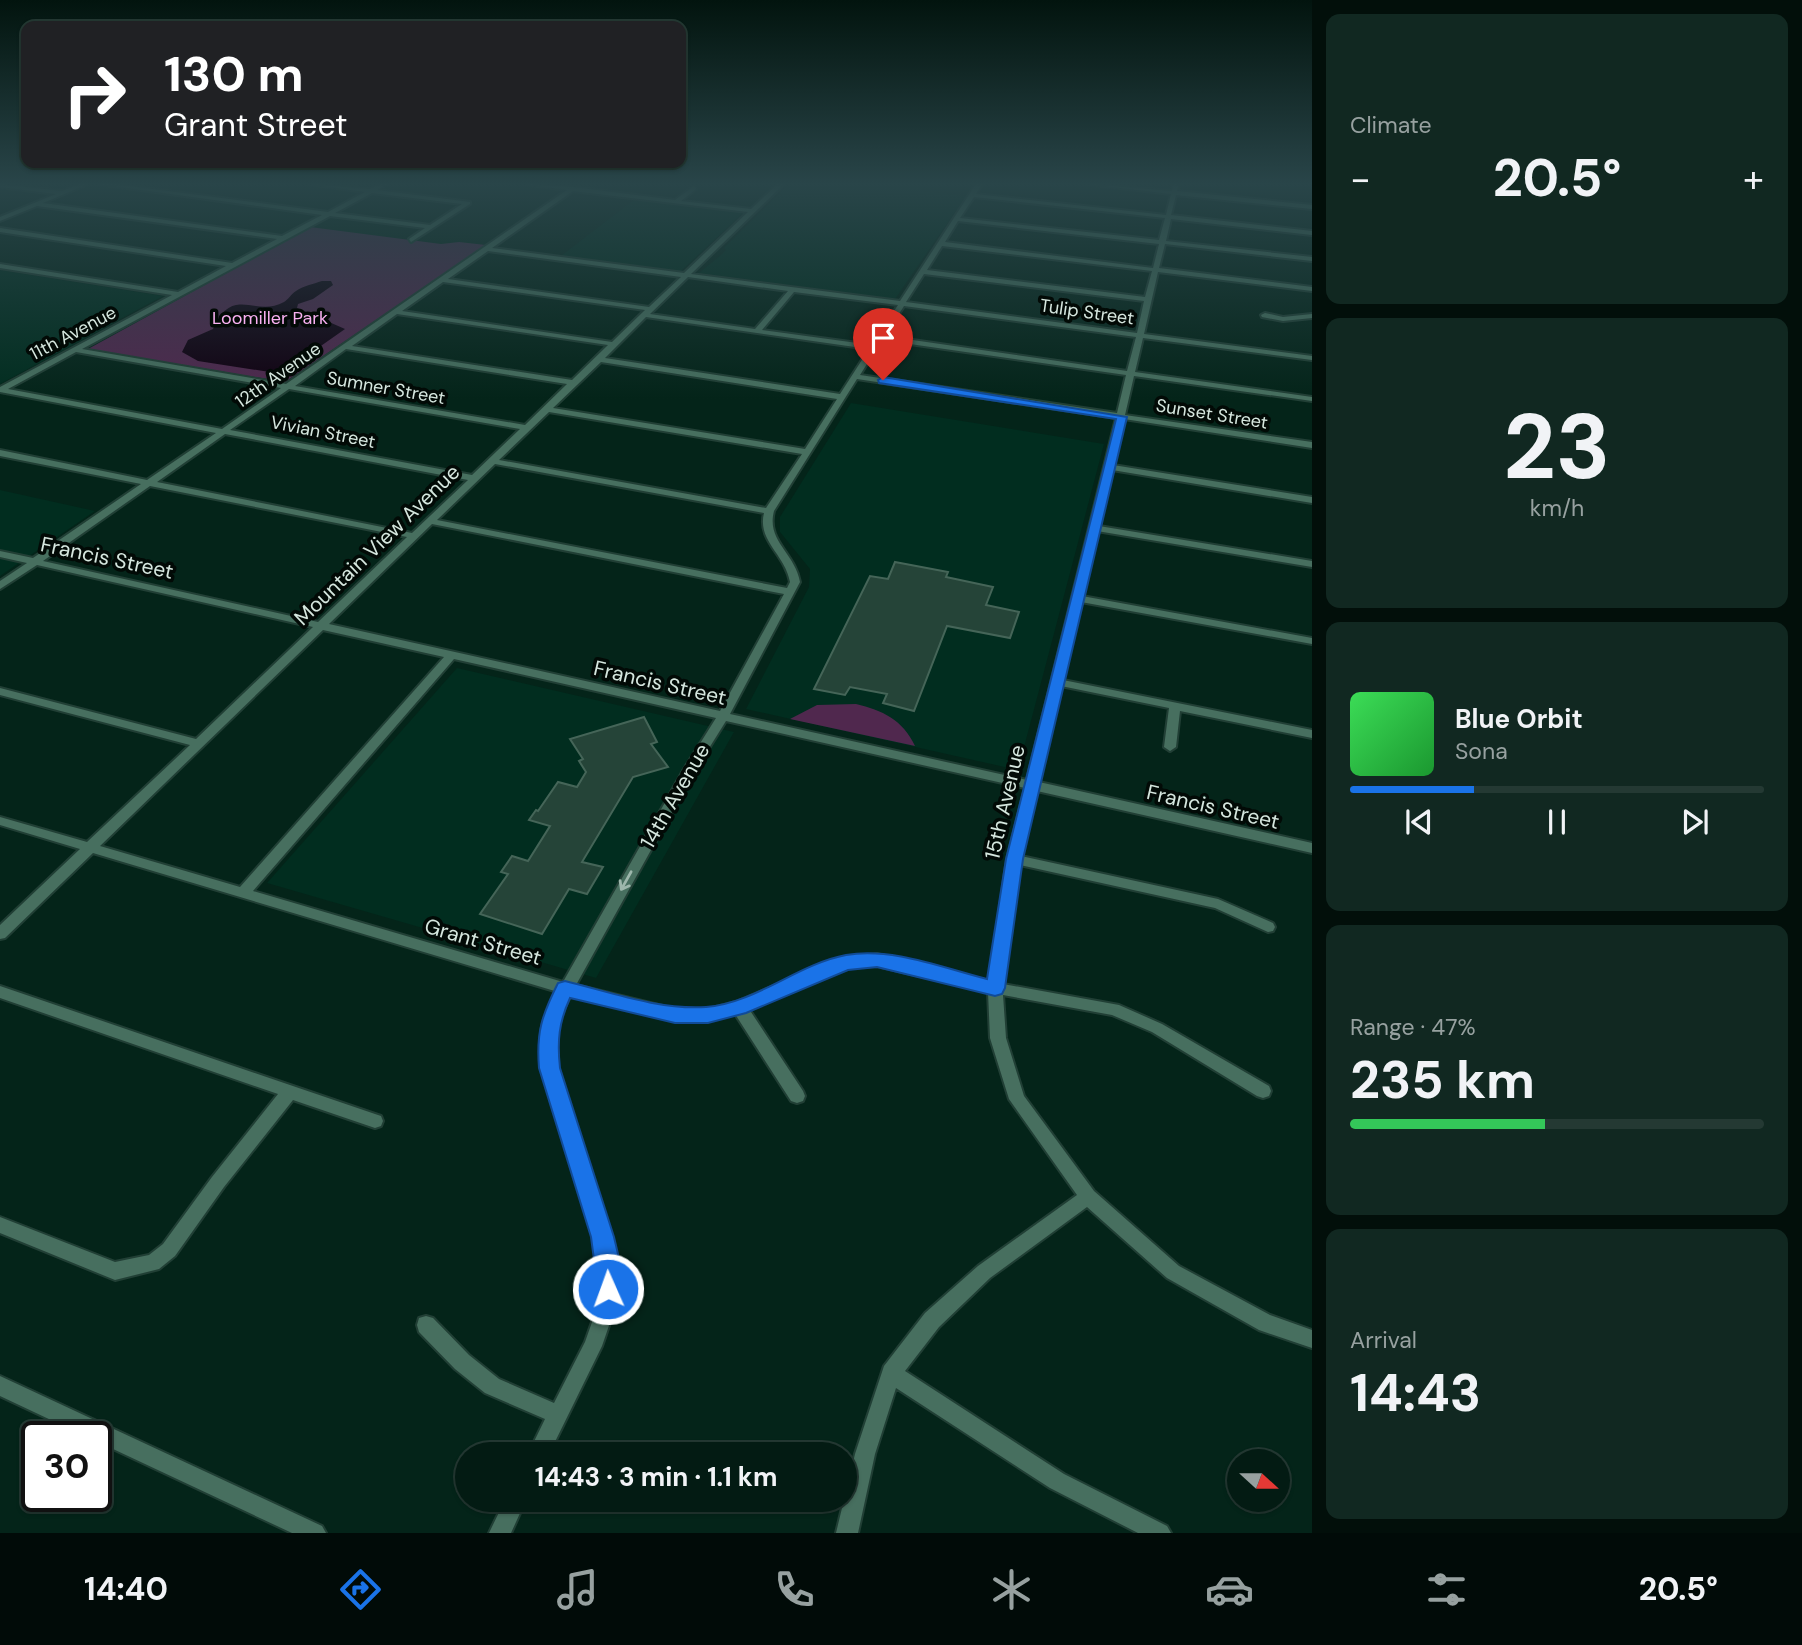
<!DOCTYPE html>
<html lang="en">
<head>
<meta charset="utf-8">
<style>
  body { margin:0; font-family:"DM Sans",sans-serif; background:#112821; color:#f1f3f6; height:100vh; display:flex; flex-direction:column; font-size:26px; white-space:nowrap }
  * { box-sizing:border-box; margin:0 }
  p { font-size:23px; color:#97a1a0 }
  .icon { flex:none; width:38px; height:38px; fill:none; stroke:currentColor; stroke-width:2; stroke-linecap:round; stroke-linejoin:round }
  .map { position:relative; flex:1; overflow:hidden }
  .details { display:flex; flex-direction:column; gap:14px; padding:14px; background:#020f0a; width:490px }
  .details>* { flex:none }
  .guide { position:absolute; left:21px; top:21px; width:665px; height:147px; border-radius:14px; box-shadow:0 2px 5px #0004,0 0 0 2px #243933; background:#202124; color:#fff; overflow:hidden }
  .needle { width:46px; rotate:111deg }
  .buttons { position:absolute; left:1227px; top:1449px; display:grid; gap:14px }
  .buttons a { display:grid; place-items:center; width:63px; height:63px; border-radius:50%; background:#031b13; box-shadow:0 2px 5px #0004,0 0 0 2px #243933; font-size:35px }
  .speed { position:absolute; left:21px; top:1421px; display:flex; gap:14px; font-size:35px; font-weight:700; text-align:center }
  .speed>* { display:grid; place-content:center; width:91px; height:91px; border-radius:50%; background:#031b13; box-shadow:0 2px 5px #0004,0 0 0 2px #243933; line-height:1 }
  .speed .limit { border:4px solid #111; border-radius:10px; background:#fff; color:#111 }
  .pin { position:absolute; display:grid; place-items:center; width:60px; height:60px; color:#fff; margin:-72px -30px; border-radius:50% 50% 50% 0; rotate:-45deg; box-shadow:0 0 7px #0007 }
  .pin .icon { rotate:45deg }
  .me { position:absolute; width:77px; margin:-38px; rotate:358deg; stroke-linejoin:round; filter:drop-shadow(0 0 5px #0008) }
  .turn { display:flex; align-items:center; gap:24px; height:147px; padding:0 28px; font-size:32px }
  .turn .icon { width:91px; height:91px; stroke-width:2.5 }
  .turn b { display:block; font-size:49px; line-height:60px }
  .big { font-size:52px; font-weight:700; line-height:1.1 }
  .details .widget { flex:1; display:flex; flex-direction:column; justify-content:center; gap:10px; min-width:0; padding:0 24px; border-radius:14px; background:#112821 }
  .details .dial { align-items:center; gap:0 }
  .dial b { font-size:91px; line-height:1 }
  .song { display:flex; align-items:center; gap:21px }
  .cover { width:84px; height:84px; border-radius:10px; background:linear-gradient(135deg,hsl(130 70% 55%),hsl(130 70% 35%)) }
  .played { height:7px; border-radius:4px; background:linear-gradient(90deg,#1a73e8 30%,#243933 30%) }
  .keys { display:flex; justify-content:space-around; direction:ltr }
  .heat { display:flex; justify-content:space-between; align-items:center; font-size:38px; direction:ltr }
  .charge { height:10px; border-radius:5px; background:linear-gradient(90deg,#34c759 47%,#243933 0) }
  .trip { position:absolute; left:455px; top:1442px; width:402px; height:70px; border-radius:35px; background:#031b13; box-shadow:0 2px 5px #0004,0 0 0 2px #243933; font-weight:700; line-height:70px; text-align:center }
  .menu { display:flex; height:112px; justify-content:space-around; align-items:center; background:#010b08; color:#97a1a0 }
  .menu .icon { width:49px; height:49px }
  .menu .current { color:#1a73e8 }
  .menu b { font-size:32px; color:#f1f3f6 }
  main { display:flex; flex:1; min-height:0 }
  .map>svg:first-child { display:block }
</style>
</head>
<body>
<main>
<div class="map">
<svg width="1312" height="1533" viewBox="0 0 1312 1533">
  <rect width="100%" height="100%" fill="#042419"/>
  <path fill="#012d1f" d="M789 184H926L921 191 966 196 895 299 699 273 721 255 726 250 724 248Z
    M635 199 739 212 742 214 681 271 561 256Z
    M0 270 163 296 0 384Z
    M851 403 1104 444 1018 770 746 709 809 587 810 569 780 532V517Z
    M0 490 95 511 0 576Z
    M457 668 734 732 596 978 267 883Z"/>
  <path fill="#50284e" d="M310 227 441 244 459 242 486 245 285 382 88 349Z
    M856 704C882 710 903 720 915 746L790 719 817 705Z"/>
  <path fill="#101" d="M322 281H331L333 285 313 299 298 304 297 308 345 329 308 355 276 373 198 361 182 352 188 340 213 329C233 284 255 318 284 302 288 300 291 294 296 291 303 286 313 284 322 281Z"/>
  <path fill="#254438" stroke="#456558" stroke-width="2" d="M895 562 948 572 946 577 993 587 986 605 1019 612 1010 638 947 626 914 711 883 703 887 694 850 687 845 695 814 689 870 576 888 579Z
    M644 717 657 742 651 744 668 767 633 777 582 862 603 867 587 894 569 889 542 934 480 914 508 874 501 872 512 856 528 861 550 826 529 820 536 810 538 811 558 782 577 787 586 772 579 761 583 759 570 739Z"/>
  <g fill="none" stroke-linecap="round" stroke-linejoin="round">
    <g stroke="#213f35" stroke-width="4">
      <path id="minor" d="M0 184 62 191 80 184H88L43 203 282 236 322 215 98 184H114L328 212 365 192 309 184 370 189 380 184H387L377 190 470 202V204L411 242 409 239 425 228 330 216 82 349 286 384 567 190 524 184 573 187 675 200 694 186 696 189 681 201 751 209 778 184H784L691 274 900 301 976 184H982L976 194 1166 215 1171 194 1087 184 1172 191 1173 184H1179L1177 191 1312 205V209L1176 195 1171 215 1312 231V235L1171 219 1166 241 1312 257V261L1165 244 1159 268 1312 287V291L1158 272 1144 334 1312 356V360L1143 338 1135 372 1312 397V401L1134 376 1125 415 1312 442V448L1124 419 1113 465 1312 497V503L1112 470 1099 526 1312 561V567L1097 531 1082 596 1312 638V644L1081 602 1063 680 1312 730V738L1180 711 1176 747 1170 751 1164 747 1169 708 1061 686 1039 782 1312 843V853L1037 791 1021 856 1218 899 1273 923 1275 927 1273 931 1268 932 1215 908 1020 865 1003 984 1119 1005 1162 1024 1269 1086 1271 1091 1269 1096 1263 1098 1257 1096 1152 1032 1112 1015 1003 995 1006 1038 1024 1096 1094 1191 1179 1266 1270 1315 1312 1330V1348L1259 1330 1167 1278 1087 1207 990 1278 939 1327 905 1371 1064 1474 1167 1526 1171 1533H1138L1050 1488 896 1388 875 1454 858 1533H836L855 1454 884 1366 925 1313 978 1266 1077 1195 1009 1099 990 1038 988 992 877 966 846 968 749 1009 803 1091 805 1096 803 1101 797 1103 791 1101 735 1014 708 1021H675L571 995C555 1025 554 1035 557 1068L612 1237 619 1271 615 1308 602 1346 549 1454H528L545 1419 485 1393 455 1369 419 1332 417 1325 419 1318 426 1316 433 1318 469 1355 499 1379 554 1403 585 1342 597 1308 601 1271 594 1237 541 1068C539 1032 539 1024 558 992L93 853 5 938 0 939V925L80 849 0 825V817L87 842 190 745 0 695V688L196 739 313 627 37 565 0 589V581L27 563 0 557V551L33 558 141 484 0 456V450L147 480 216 433 0 392V387L172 295 0 268V264L178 292 226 266 0 232V228L232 263 277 239 37 206 0 221V217L56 194 0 187ZM573 191 748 212 684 273 492 248ZM372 193 462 204 430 225 335 213ZM974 197 1165 218 1159 240 960 218ZM958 221 1159 244 1153 268 945 242ZM942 246 1152 271 1145 297 927 270ZM488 251 681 277 649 307 448 279ZM924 274 1144 301 1137 333 906 302ZM688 277 788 291 755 329 650 314ZM443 282 645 310 612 342 402 311ZM794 292 898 305 872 345 762 330ZM904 306 1136 337 1127 371 885 336ZM397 314 608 345 572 380 352 346ZM646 317 869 349 840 394 605 358ZM882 340 1126 375 1117 413 860 375ZM346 349 567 384 525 425 295 386ZM76 352 281 388 222 429 8 389ZM601 362 837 399 805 449 553 408ZM857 379 1116 418 1027 780 730 714 800 582C795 553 766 541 774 511ZM289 389 520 429 472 475 230 430ZM549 412 802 454 766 508 499 460ZM225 434 468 480 412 533 157 482ZM495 464 764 513C757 541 785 554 790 582L787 588 437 520ZM150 486 407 537 318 622 43 561ZM432 524 784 594 720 711 329 624ZM323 630 444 657 240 887 100 846ZM454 659 716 718 684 769 563 982 253 891ZM726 721 1025 788 1007 859 989 981 877 954 840 958 736 1002 708 1009H675L576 985 696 769Z
        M1265 313 1283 317 1312 314V318L1283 321 1262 317 1261 315Z
        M0 986 375 1114 381 1116 383 1121 381 1126 375 1128 293 1100 224 1187 175 1256 159 1269 115 1280 0 1233V1217L115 1262 149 1255 163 1244 212 1177 278 1094 0 998Z
        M0 1376 322 1526 326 1533H292L96 1441V1437H87L0 1396Z
        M505 1500H526L511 1533H489Z"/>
    </g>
    <use href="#minor" fill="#476f5f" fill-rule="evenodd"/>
  </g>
  <defs><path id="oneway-shaft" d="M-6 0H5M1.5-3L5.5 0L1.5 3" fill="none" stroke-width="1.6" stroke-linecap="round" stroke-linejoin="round" transform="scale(1.75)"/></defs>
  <use stroke="#9db7ac" href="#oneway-shaft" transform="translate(626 881) rotate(119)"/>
  <linearGradient id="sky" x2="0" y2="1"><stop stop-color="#02140e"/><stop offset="0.46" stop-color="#294549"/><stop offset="1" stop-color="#294549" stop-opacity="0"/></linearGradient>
  <rect width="1312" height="399" fill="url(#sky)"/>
  <path fill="#1a73e8" stroke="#114b97" stroke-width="2" d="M883 377 1127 417 1023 859 1005 988 1002 994 995 996 877 967 848 970 746 1013 708 1023H675L570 998C559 1022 557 1041 560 1068L614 1237 622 1271 616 1297 608 1301 599 1297 591 1237 539 1068C536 1032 542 1015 558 983L565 981C610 992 659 1010 706 1007 756 1003 798 964 846 955 892 947 943 968 987 979L1006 859 1116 419 879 383 878 380Z"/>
  <g text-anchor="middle" stroke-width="7" stroke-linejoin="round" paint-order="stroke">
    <g font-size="18" fill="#d6e7df" stroke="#020a06">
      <text transform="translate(1087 312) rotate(8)" y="6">Tulip Street</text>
      <text transform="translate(73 333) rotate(-28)" y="6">11th Avenue</text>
      <text transform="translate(278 375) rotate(-35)" y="6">12th Avenue</text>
      <text transform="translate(386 388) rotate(10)" y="6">Sumner Street</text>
      <text transform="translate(1212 414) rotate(9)" y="6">Sunset Street</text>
      <text transform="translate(323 432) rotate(11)" y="6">Vivian Street</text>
    </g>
    <g font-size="18" fill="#f9b1f2" stroke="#020a06">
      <text x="270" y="324">Loomiller Park</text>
    </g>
    <g font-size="21" fill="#d6e7df" stroke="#020a06">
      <text transform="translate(377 545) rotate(-44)" y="7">Mountain View Avenue</text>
      <text transform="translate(107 558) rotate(12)" y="7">Francis Street</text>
      <text transform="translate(660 683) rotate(13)" y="7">Francis Street</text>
      <text transform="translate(675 796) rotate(-60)" y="7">14th Avenue</text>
      <text transform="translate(1005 802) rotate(-77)" y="7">15th Avenue</text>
      <text transform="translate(1213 807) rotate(13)" y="7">Francis Street</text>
      <text transform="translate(483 942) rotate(16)" y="7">Grant Street</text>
    </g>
  </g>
</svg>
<div class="buttons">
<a><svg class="needle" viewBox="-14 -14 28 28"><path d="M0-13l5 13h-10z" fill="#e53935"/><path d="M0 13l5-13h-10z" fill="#97a1a0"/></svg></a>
</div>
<div class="speed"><div class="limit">30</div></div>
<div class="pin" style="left:883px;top:380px;background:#d93025"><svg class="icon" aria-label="arrive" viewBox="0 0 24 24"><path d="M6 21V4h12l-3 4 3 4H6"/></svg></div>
<svg class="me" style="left:608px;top:1289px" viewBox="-20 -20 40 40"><circle r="17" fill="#1a73e8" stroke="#fff" stroke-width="3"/><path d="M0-11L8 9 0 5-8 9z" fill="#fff"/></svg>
<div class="trip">14:43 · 3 min · 1.1 km</div>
<div class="guide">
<div class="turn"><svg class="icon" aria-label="right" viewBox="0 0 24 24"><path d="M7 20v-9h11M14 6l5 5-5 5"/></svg><div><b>130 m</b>Grant Street</div></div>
</div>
</div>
<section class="details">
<div class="widget"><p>Climate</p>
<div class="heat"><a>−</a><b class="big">20.5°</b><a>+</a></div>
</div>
<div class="widget dial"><b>23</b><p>km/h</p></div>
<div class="widget">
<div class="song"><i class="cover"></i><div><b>Blue Orbit</b><p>Sona</p></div></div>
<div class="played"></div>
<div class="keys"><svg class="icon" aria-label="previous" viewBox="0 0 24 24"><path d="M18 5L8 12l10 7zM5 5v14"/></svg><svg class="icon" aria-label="pause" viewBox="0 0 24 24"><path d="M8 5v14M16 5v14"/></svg><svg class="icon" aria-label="next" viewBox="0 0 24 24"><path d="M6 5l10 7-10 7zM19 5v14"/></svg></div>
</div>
<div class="widget"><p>Range · 47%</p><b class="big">235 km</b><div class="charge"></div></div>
<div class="widget"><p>Arrival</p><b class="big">14:43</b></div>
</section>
</main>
<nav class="menu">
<b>14:40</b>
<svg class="icon current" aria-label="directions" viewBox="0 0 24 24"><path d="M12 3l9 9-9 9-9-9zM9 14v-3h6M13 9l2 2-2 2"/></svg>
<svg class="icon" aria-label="music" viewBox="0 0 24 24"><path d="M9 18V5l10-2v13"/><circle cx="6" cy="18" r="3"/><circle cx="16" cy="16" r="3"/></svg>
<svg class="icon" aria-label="phone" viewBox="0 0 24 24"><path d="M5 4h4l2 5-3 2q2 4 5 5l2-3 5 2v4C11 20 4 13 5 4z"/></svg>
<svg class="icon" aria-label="climate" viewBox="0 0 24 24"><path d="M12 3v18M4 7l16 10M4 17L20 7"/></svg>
<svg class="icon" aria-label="car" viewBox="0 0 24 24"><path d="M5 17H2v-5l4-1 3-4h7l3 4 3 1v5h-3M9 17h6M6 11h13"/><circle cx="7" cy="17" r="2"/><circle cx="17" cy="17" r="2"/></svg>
<svg class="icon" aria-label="filters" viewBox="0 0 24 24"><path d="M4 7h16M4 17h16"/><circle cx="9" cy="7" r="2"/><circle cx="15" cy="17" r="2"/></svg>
<b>20.5°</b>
</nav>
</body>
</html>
